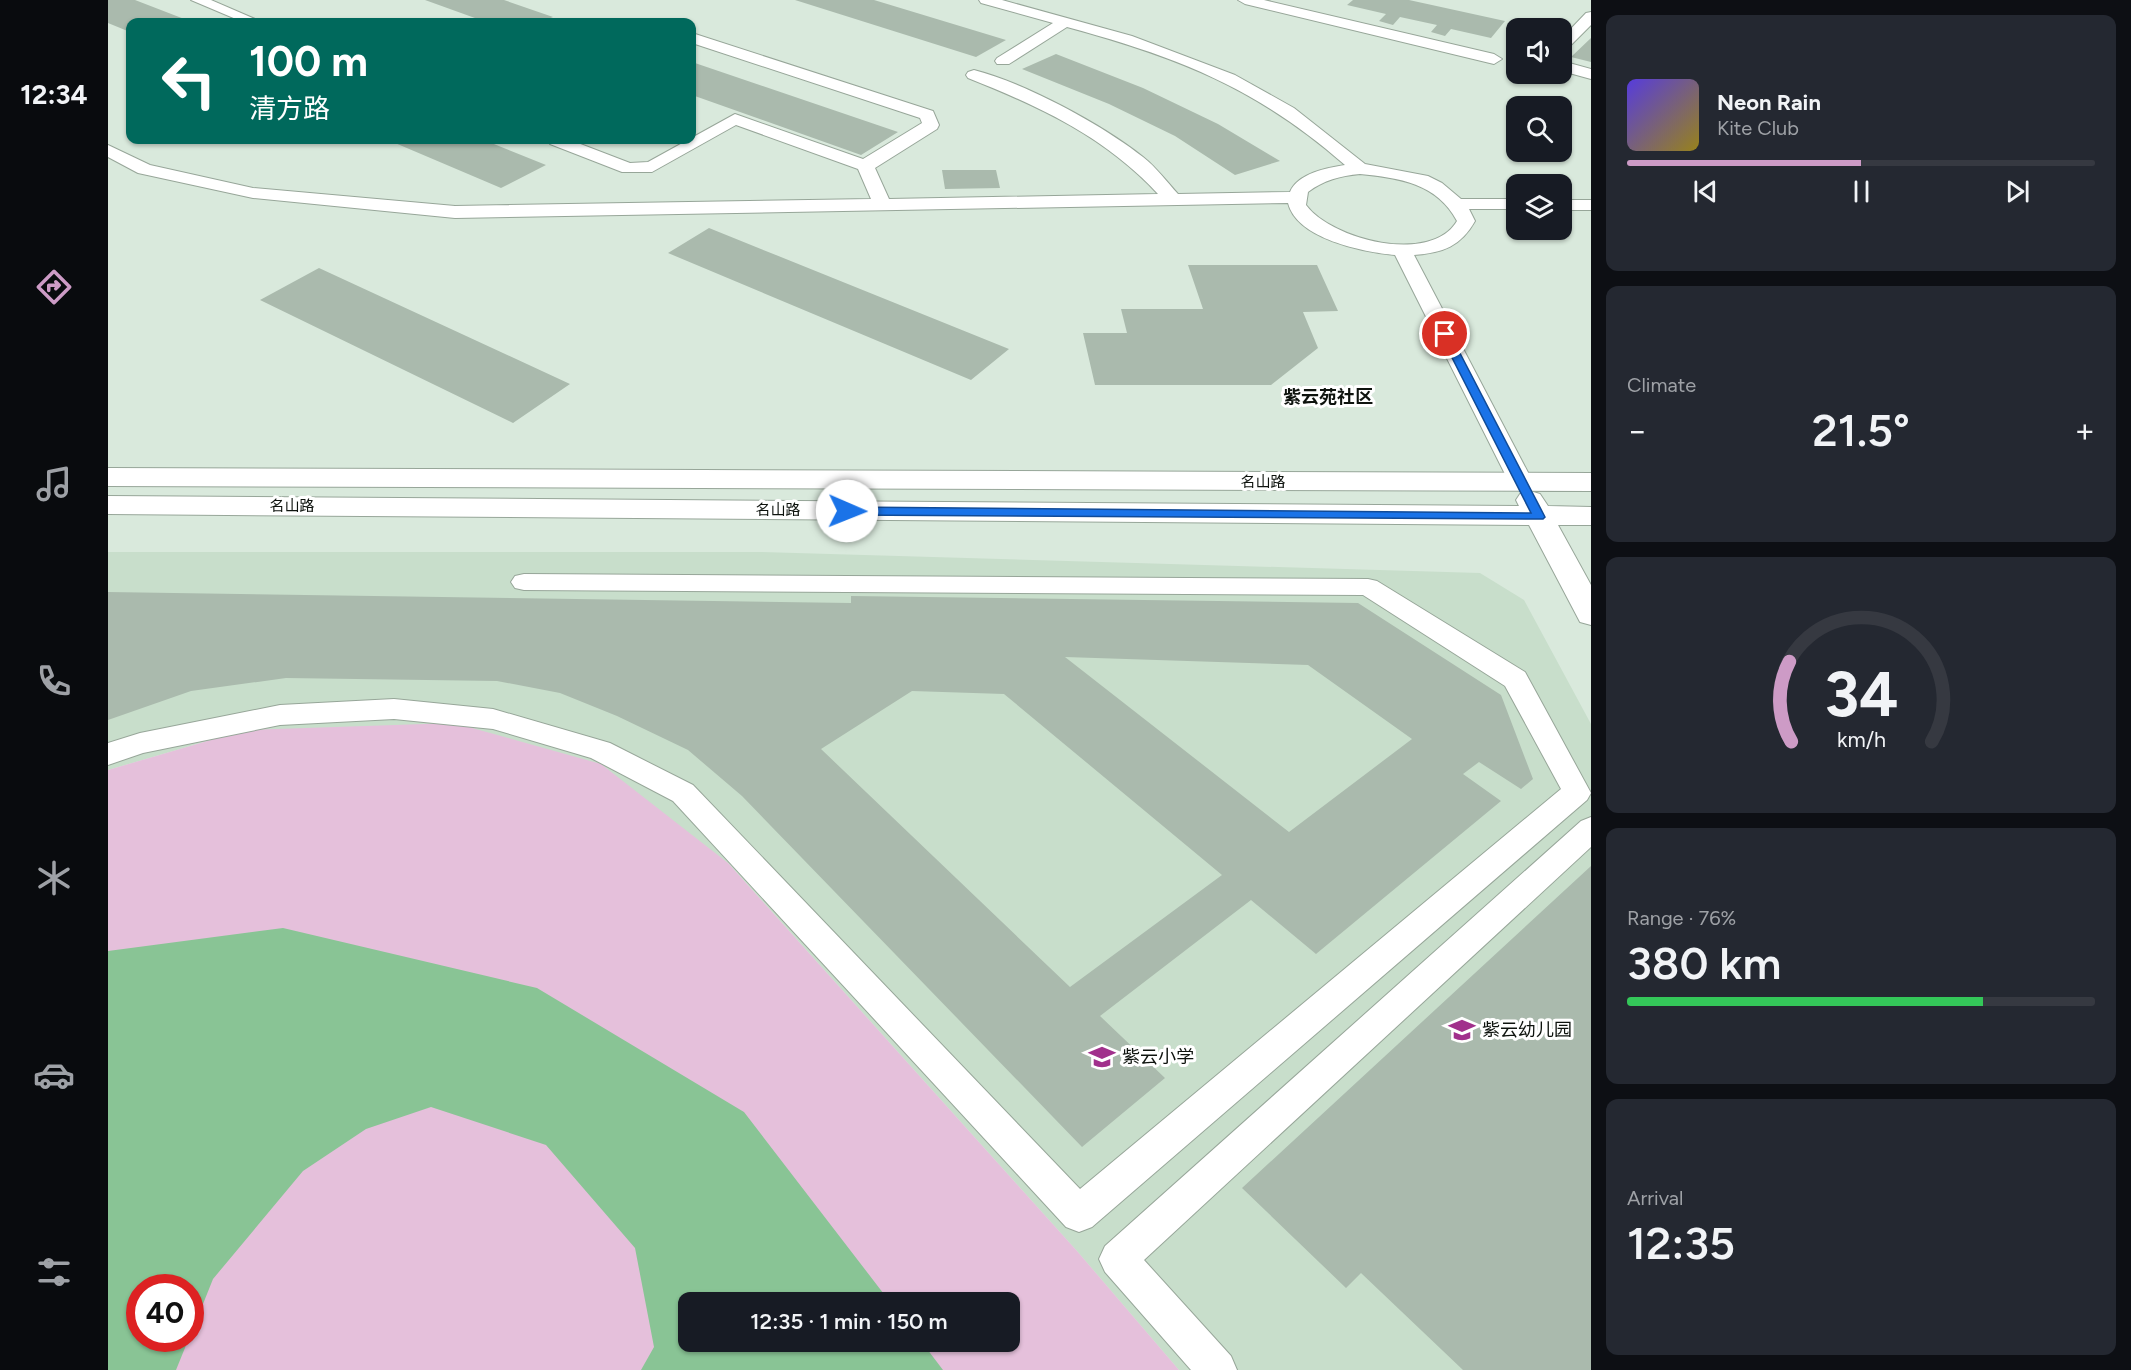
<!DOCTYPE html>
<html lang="en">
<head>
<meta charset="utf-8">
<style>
  body { margin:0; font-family:Figtree,"Noto Sans SC",sans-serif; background:#242831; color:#f1f3f6; height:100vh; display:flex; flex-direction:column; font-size:22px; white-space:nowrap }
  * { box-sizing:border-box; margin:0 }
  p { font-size:20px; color:#9ea1a6 }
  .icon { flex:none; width:33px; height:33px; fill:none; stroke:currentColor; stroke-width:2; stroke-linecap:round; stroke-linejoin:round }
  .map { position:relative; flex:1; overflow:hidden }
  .sheet { display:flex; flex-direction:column; gap:15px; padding:15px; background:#0d0f14; width:540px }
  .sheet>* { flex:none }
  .guide { position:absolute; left:18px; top:18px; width:570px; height:126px; border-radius:12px; box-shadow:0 2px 4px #0004; background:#00695c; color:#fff; overflow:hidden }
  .tools { position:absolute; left:1398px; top:18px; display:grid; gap:12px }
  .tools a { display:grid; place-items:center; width:66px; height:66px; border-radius:12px; background:#171b24; box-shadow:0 2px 4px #0004; font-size:30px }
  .speed { position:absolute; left:18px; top:1274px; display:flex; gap:12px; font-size:30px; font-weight:700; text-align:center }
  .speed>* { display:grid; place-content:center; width:78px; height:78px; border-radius:50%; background:#171b24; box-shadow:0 2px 4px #0004; line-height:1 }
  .speed .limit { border:9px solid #d22; background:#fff; color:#111 }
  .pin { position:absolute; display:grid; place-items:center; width:51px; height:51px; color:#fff; margin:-26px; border:3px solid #fff; border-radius:50%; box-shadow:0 2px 6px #0007 }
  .me { position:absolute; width:66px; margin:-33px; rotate:91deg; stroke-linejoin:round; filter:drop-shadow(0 0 4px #0008) }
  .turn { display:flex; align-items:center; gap:21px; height:126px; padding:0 24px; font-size:27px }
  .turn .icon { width:78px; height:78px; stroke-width:2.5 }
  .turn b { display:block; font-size:42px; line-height:51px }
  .big { font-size:45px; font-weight:600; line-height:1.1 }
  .sheet .tile { flex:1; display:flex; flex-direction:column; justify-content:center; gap:9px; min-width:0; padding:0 21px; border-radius:12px; background:#242831 }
  .sheet .dial { align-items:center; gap:0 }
  .dial svg { height:156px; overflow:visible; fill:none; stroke:#363941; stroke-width:7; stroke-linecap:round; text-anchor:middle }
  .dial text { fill:#f1f3f6; stroke:none }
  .song { display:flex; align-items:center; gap:18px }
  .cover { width:72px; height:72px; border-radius:9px; background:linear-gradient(135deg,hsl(250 70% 55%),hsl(50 70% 35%)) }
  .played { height:6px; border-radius:3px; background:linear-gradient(90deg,#cd9bc6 50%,#363941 50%) }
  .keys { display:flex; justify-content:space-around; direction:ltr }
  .heat { display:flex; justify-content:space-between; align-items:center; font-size:33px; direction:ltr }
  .charge { height:9px; border-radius:4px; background:linear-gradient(90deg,#34c759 76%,#363941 0) }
  .trip { position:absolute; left:570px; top:1292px; width:342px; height:60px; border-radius:12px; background:#171b24; box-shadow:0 2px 4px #0004; font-weight:600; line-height:60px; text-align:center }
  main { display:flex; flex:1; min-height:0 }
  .menu { display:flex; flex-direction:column; width:108px; justify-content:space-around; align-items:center; background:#090b0e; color:#9ea1a6 }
  .menu .icon { width:42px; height:42px }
  .menu .selected { color:#cd9bc6 }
  .menu b { font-size:27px; color:#f1f3f6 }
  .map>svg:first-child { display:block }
</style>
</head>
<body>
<main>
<nav class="menu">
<b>12:34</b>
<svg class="icon selected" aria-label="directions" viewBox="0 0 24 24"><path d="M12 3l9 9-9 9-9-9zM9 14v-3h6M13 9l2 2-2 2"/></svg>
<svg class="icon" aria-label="music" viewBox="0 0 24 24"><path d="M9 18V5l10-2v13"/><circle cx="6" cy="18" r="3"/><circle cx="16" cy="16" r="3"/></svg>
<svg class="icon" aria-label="phone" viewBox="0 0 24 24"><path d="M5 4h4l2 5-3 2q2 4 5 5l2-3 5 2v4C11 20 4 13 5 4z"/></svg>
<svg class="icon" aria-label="climate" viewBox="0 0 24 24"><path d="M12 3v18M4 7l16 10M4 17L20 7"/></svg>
<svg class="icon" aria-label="car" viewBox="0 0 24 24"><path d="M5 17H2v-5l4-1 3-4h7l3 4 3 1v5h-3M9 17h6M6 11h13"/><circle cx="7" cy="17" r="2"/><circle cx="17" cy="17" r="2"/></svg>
<svg class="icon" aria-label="filters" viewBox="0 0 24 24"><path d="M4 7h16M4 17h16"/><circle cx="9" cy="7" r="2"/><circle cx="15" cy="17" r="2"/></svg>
</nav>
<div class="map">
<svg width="1483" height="1370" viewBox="0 0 1483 1370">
  <rect width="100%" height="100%" fill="#d9e9dc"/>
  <path fill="#c8decb" d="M0 552H653L1372 573 1416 600 1483 724V1370H1071L969 1251 620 863 137 730 0 770Z"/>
  <path fill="#e5c0db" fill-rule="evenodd" d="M346 723 493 764 620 863 969 1251 1071 1370H0V770L137 730ZM32 1287H82V1338H32ZM580 1302H902V1341H580Z"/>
  <path fill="#89c495" d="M175 928 429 988 636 1112 782 1302H580V1341H813L835 1370H533L546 1347 527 1248 438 1145 323 1107 258 1129 195 1171 105 1279 83 1334 82 1287H32V1338H81L68 1370H0V951Z"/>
  <path fill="#aabaad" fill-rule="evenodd" d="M0 0H27L84 22H22V32L0 23Z
    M317 0H396L445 17 433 22H378Z
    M687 0H766L898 40 868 57Z
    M1245 0H1301L1397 21 1383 38 1343 29 1337 36 1323 32 1329 25 1292 17 1285 25 1271 21 1278 14 1239 5Z
    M1483 38V62L1463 57Z
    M948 54 1035 88 1110 124 1172 161 1127 175 1067 136 1001 104 914 69Z
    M584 62 790 132 753 155 584 95Z
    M280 140H376L438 165 393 188Z
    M834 170H888L892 188 837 189Z
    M601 228 901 349 863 380 560 253Z
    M1080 265H1209L1230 311 1195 312 1210 348 1163 385H987L975 333H1019L1013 309H1095Z
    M211 268 462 384 405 423 152 300Z
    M0 592 743 603V596L1250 603 1393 695 1425 779 1413 789 1371 762 1355 774 1393 801 1208 954 1143 900 992 1016 1057 1078 974 1147 634 796 580 750 509 716 452 693 389 681 178 678 83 691 0 720ZM957 657 1200 665 1304 739 1181 832ZM804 691 896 694 1114 875 962 987 713 749Z
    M1483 866V1370H1355L1253 1273 1238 1288 1134 1188Z"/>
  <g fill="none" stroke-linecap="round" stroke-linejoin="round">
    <g stroke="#97a699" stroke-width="2">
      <path id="service" d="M83 0H103L154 22H135Z
        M871 0H894L1024 36 1127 75 1186 108 1257 164 1320 176 1334 183 1353 199H1408V209H1361L1367 221C1353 246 1335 253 1306 255L1425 482 1421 487 1413 489 1405 487 1401 482 1287 255C1255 252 1189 239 1180 203L347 218 145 198 30 173 0 157V145L42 165 145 188 347 206 763 199 750 169 628 125 544 172H514L442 144 439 140H462L522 163 540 162 627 114 755 159 814 123 812 118 584 43V33L825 111 831 125 829 129 767 168 781 199 1050 194C997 137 933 107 860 78L858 75 860 72 866 70C917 83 993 124 1035 157 1048 167 1059 182 1070 194L1182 192C1190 173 1219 168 1237 165 1149 88 1070 57 959 27L901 64H889L887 61 889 58 945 23 873 3ZM1252 174C1291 178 1329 183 1349 221 1323 265 1224 240 1198 205L1200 192C1216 180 1232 176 1252 174Z
        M1130 0H1156L1386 54 1394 59 1386 64 1137 4Z
        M1483 12V25L1459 49 1454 50V38L1478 13Z
        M1454 61 1483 69V79L1454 71Z
        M1454 200H1483V210H1454Z
        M416 574 1260 579 1269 581 1417 672 1483 793 1479 800 984 1227 971 1232 958 1227 565 801 483 758 385 729 286 719 172 725 35 753 0 765V743L32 733 172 705 286 699 385 709 502 743 585 785 972 1189 1453 789 1397 686 1255 595 416 590 407 588 403 582 407 576Z
        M1483 817V847L1036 1260 1123 1356 1129 1370H1083L997 1272 991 1259 997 1246 1473 821Z"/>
    </g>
    <g stroke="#97a699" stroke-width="2">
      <path id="tertiary" d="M0 468 1483 473V491L0 486Z
        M1422 491 1432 494 1440 506 1483 507V525H1450L1483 585V625L1472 622 1421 525 0 514V496L1411 506 1408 500 1412 494Z"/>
    </g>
    <use href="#service" fill="#fff" fill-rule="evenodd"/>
    <use href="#tertiary" fill="#fff" fill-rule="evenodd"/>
  </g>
  <path fill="#1a73e8" stroke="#114b97" stroke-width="1.5" d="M1337 331 1342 334 1437 517 1435 519 739 515 733 511 739 507 1423 513 1332 334Z"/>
  <defs>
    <g id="school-bare" transform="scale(2.07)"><path d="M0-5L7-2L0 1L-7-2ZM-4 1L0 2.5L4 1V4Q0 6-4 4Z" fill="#a1308c" stroke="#fff" stroke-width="2.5" paint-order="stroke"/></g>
  </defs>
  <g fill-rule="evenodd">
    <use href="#school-bare" x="1354" y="1030"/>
    <use href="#school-bare" x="994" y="1057"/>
  </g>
  <g text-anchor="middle" stroke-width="6" stroke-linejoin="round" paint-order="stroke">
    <g font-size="15" fill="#0e130e" stroke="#fff">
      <text x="1155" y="487">名山路</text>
      <text x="184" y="511">名山路</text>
      <text x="670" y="515">名山路</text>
    </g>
    <g font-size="18" font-weight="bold" fill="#0e130e" stroke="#fff">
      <text x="1220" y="403">紫云苑社区</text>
    </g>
    <g font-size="18" fill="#0e130e" stroke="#fff" text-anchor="start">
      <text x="1374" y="1036">紫云幼儿园</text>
      <text x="1014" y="1063">紫云小学</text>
    </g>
  </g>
</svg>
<div class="tools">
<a><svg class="icon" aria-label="sound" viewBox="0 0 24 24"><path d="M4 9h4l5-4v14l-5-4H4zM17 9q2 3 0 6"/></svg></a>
<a><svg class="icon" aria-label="search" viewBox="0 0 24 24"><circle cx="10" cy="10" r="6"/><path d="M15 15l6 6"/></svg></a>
<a><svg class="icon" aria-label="layers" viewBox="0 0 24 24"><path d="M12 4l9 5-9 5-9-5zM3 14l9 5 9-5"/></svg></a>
</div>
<div class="speed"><div class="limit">40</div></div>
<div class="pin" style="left:1337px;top:334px;background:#d93025"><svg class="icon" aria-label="arrive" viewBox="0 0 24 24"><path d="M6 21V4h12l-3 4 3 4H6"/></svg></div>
<svg class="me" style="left:739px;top:511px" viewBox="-20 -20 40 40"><circle r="19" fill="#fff"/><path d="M0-13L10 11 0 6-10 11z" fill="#1a73e8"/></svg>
<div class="trip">12:35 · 1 min · 150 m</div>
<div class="guide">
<div class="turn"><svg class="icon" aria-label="left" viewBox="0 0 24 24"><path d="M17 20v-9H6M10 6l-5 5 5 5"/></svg><div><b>100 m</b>清方路</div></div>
</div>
</div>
<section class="sheet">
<div class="tile">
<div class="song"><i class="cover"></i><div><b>Neon Rain</b><p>Kite Club</p></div></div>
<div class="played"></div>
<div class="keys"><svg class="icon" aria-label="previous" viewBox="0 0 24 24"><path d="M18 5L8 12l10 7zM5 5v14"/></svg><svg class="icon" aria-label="pause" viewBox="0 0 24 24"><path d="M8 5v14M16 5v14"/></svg><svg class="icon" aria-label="next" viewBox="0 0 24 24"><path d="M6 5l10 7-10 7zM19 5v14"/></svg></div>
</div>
<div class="tile"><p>Climate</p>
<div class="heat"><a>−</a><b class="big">21.5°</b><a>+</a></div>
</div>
<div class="tile dial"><svg viewBox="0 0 100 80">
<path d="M14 69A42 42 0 1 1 86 69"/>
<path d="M14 69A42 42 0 0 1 13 28" stroke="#cd9bc6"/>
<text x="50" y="56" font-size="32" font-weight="700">34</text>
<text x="50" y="72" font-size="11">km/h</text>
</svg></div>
<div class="tile"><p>Range · 76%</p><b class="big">380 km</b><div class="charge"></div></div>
<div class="tile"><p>Arrival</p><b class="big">12:35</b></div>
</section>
</main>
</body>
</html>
